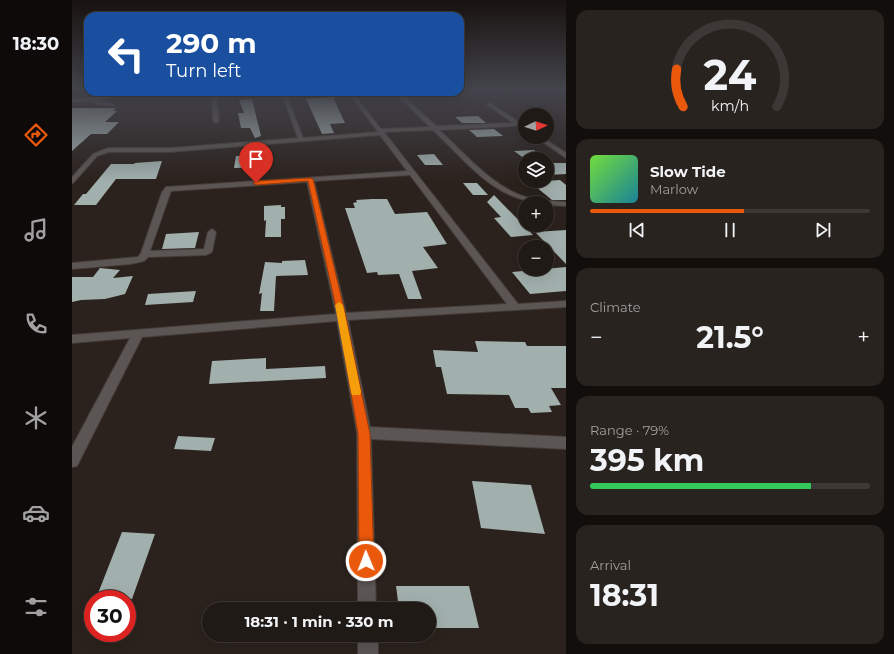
<!DOCTYPE html>
<html lang="en">
<head>
<meta charset="utf-8">
<style>
  body { margin:0; font-family:Montserrat,sans-serif; background:#28231f; color:#f1f3f6; height:100vh; display:flex; flex-direction:column; font-size:15px; white-space:nowrap }
  * { box-sizing:border-box; margin:0 }
  p { font-size:13px; color:#a2a1a1 }
  .icon { flex:none; width:22px; height:22px; fill:none; stroke:currentColor; stroke-width:2; stroke-linecap:round; stroke-linejoin:round }
  .map { position:relative; flex:1; overflow:hidden }
  .side { display:flex; flex-direction:column; gap:10px; padding:10px; background:#120e0c; width:328px }
  .side>* { flex:none }
  .top-card { position:absolute; left:12px; top:12px; width:380px; height:84px; border-radius:12px; box-shadow:0 4px 16px #0002,0 0 0 1px #3d3835; background:#1a4fa0; color:#fff; overflow:hidden }
  .needle { width:26px; rotate:86deg }
  .buttons { position:absolute; left:446px; top:108px; display:grid; gap:8px }
  .buttons a { display:grid; place-items:center; width:36px; height:36px; border-radius:50%; background:#201a16; box-shadow:0 4px 16px #0002,0 0 0 1px #3d3835; font-size:20px }
  .speed { position:absolute; left:12px; top:590px; display:flex; gap:8px; font-size:20px; font-weight:700; text-align:center }
  .speed>* { display:grid; place-content:center; width:52px; height:52px; border-radius:50%; background:#201a16; box-shadow:0 4px 16px #0002,0 0 0 1px #3d3835; line-height:1 }
  .speed .limit { border:6px solid #d22; background:#fff; color:#111 }
  .pin { position:absolute; display:grid; place-items:center; width:34px; height:34px; color:#fff; margin:-41px -17px; border-radius:50% 50% 50% 0; rotate:-45deg; box-shadow:0 0 4px #0007 }
  .pin .icon { rotate:45deg }
  .me { position:absolute; width:44px; margin:-22px; rotate:359deg; stroke-linejoin:round; filter:drop-shadow(0 0 3px #0008) }
  .turn { display:flex; align-items:center; gap:14px; height:84px; padding:0 16px; font-size:18px }
  .turn .icon { width:52px; height:52px; stroke-width:2.5 }
  .turn b { display:block; font-size:28px; line-height:34px }
  .big { font-size:30px; font-weight:700; line-height:1.1 }
  .side .card { flex:1; display:flex; flex-direction:column; justify-content:center; gap:6px; min-width:0; padding:0 14px; border-radius:12px; background:#28231f }
  .side .dial { align-items:center; gap:0 }
  .dial svg { height:104px; overflow:visible; fill:none; stroke:#3d3835; stroke-width:7; stroke-linecap:round; text-anchor:middle }
  .dial text { fill:#f1f3f6; stroke:none }
  .song { display:flex; align-items:center; gap:12px }
  .cover { width:48px; height:48px; border-radius:6px; background:linear-gradient(135deg,hsl(100 70% 55%),hsl(190 70% 35%)) }
  .played { height:4px; border-radius:2px; background:linear-gradient(90deg,#ea580c 55%,#3d3835 55%) }
  .keys { display:flex; justify-content:space-around; direction:ltr }
  .heat { display:flex; justify-content:space-between; align-items:center; font-size:22px; direction:ltr }
  .charge { height:6px; border-radius:3px; background:linear-gradient(90deg,#34c759 79%,#3d3835 0) }
  .trip { position:absolute; left:130px; top:602px; width:234px; height:40px; border-radius:20px; background:#201a16; box-shadow:0 4px 16px #0002,0 0 0 1px #3d3835; font-weight:700; line-height:40px; text-align:center }
  main { display:flex; flex:1; min-height:0 }
  .tab-bar { display:flex; flex-direction:column; width:72px; justify-content:space-around; align-items:center; background:#0d0a09; color:#a2a1a1 }
  .tab-bar .icon { width:28px; height:28px }
  .tab-bar .on { color:#ea580c }
  .tab-bar b { font-size:18px; color:#f1f3f6 }
  .map>svg:first-child { display:block }
</style>
</head>
<body>
<main>
<nav class="tab-bar">
<b>18:30</b>
<svg class="icon on" aria-label="directions" viewBox="0 0 24 24"><path d="M12 3l9 9-9 9-9-9zM9 14v-3h6M13 9l2 2-2 2"/></svg>
<svg class="icon" aria-label="music" viewBox="0 0 24 24"><path d="M9 18V5l10-2v13"/><circle cx="6" cy="18" r="3"/><circle cx="16" cy="16" r="3"/></svg>
<svg class="icon" aria-label="phone" viewBox="0 0 24 24"><path d="M5 4h4l2 5-3 2q2 4 5 5l2-3 5 2v4C11 20 4 13 5 4z"/></svg>
<svg class="icon" aria-label="climate" viewBox="0 0 24 24"><path d="M12 3v18M4 7l16 10M4 17L20 7"/></svg>
<svg class="icon" aria-label="car" viewBox="0 0 24 24"><path d="M5 17H2v-5l4-1 3-4h7l3 4 3 1v5h-3M9 17h6M6 11h13"/><circle cx="7" cy="17" r="2"/><circle cx="17" cy="17" r="2"/></svg>
<svg class="icon" aria-label="filters" viewBox="0 0 24 24"><path d="M4 7h16M4 17h16"/><circle cx="9" cy="7" r="2"/><circle cx="15" cy="17" r="2"/></svg>
</nav>
<div class="map">
<svg width="494" height="654" viewBox="0 0 494 654">
  <rect width="100%" height="100%" fill="#2b221d"/>
  <path fill="#a1afad" d="M261 97 273 123 258 124 262 133 250 134 234 99Z
    M180 99 189 136 183 138 178 128H169L166 113H172L167 100Z
    M0 108H44L41 111H45L33 122H47L35 134H19L0 151Z
    M406 116 414 123H390L383 117Z
    M422 129 431 136 405 137 397 130Z
    M462 150 474 159H453L442 151Z
    M362 154 371 165H353L345 155Z
    M189 155 190 167 162 168 164 156Z
    M475 160 480 163H494V174L475 175Z
    M90 161 84 179H44L24 205H2L11 194H14L39 164H62L63 163Z
    M488 180 494 185V200H480L458 182Z
    M391 183H405L416 195H401Z
    M422 195 461 235 439 237 422 218 429 217 415 202Z
    M300 199H315L323 214 355 212 375 244 351 247 366 268 340 271 350 299H336L327 274 306 275 305 272 295 273 273 208H283L281 203 285 202 284 200Z
    M209 205V207H213V219H209V237H193L194 220 192 221V206Z
    M494 230V264L463 232Z
    M127 232 123 248 90 249 94 234Z
    M233 260 236 275 204 276 202 311H188L190 293 187 294 193 262 210 263V261Z
    M494 267V291L458 294 440 272Z
    M28 268 48 270 41 278 61 276 53 294 33 299 9 300 0 302V277H21Z
    M124 291 121 302 73 305 76 294Z
    M403 341 453 342 455 346H494V388H479L489 405 477 406 480 412 459 413 456 408H443L437 395 375 394 369 367H364L361 350 406 352Z
    M194 358V369L253 366 254 378 137 384 140 361Z
    M106 436 143 438 139 451 102 449Z
    M400 481 459 485 473 534 409 528Z
    M50 532 83 534 60 599 25 596Z
    M324 586H397L407 628H357V609H327Z"/>
  <g fill="none" stroke-linecap="round" stroke-linejoin="round">
    <g stroke="#453c38" stroke-width="2">
      <path id="street" d="M37 92H42L34 98 24 100 42 104V106L24 104 19 101 0 102V100L26 97Z
        M140 92H144L147 121 144 123 141 121Z
        M209 92H213L231 138 306 132 276 92H280L309 129 358 127 322 92H327L364 126 441 123 414 104 418 103 447 122V124L443 126 367 130C393 153 420 187 454 197 467 201 480 201 494 202V206L475 205V203C424 203 395 162 361 130L312 132 446 304 494 301V307L276 320 298 427 494 437V449L299 439 304 609H286L285 433 265 321 70 337 5 466 0 467V447L58 338 0 343V335L264 314 235 182 99 191 78 251 132 249 136 232 140 229 144 232 140 252 134 255 76 257 72 261 59 264 0 269V263L66 257 69 253 90 192 94 187 335 171 308 135 98 152H37L25 156 2 182 0 183V177L21 154 36 148H98L226 138ZM338 175 435 304 274 313 242 181Z
        M466 137H470L494 153V158L466 139Z
        M286 635H306V654H286Z"/>
    </g>
    <use href="#street" fill="#5b5654" fill-rule="evenodd"/>
  </g>
  <linearGradient id="sky" x2="0" y2="1"><stop stop-color="#181310"/><stop offset="0.49" stop-color="#44444c"/><stop offset="1" stop-color="#44444c" stop-opacity="0"/></linearGradient>
  <rect width="494" height="182" fill="url(#sky)"/>
  <path fill="#ea580c" stroke="#983908" d="M238 178 241 179 274 317 298 434 302 561 300 566 294 568 289 566 287 561 286 434 266 317 236 181 184 185 181 183 184 181Z"/>
  <path fill="#f59e0b" d="M267 302 271 305 289 392 288 395H280L279 392 263 305Z"/>
</svg>
<div class="buttons">
<a><svg class="needle" viewBox="-14 -14 28 28"><path d="M0-13l5 13h-10z" fill="#e53935"/><path d="M0 13l5-13h-10z" fill="#a2a1a1"/></svg></a>
<a><svg class="icon" aria-label="layers" viewBox="0 0 24 24"><path d="M12 4l9 5-9 5-9-5zM3 14l9 5 9-5"/></svg></a>
<a>+</a>
<a>−</a>
</div>
<div class="speed"><div class="limit">30</div></div>
<div class="pin" style="left:184px;top:183px;background:#d93025"><svg class="icon" aria-label="arrive" viewBox="0 0 24 24"><path d="M6 21V4h12l-3 4 3 4H6"/></svg></div>
<svg class="me" style="left:294px;top:561px" viewBox="-20 -20 40 40"><circle r="17" fill="#ea580c" stroke="#fff" stroke-width="3"/><path d="M0-11L8 9 0 5-8 9z" fill="#fff"/></svg>
<div class="trip">18:31 · 1 min · 330 m</div>
<div class="top-card">
<div class="turn"><svg class="icon" aria-label="left" viewBox="0 0 24 24"><path d="M17 20v-9H6M10 6l-5 5 5 5"/></svg><div><b>290 m</b>Turn left</div></div>
</div>
</div>
<section class="side">
<div class="card dial"><svg viewBox="0 0 100 80">
<path d="M14 69A42 42 0 1 1 86 69"/>
<path d="M14 69A42 42 0 0 1 9 40" stroke="#ea580c"/>
<text x="50" y="56" font-size="32" font-weight="700">24</text>
<text x="50" y="72" font-size="11">km/h</text>
</svg></div>
<div class="card">
<div class="song"><i class="cover"></i><div><b>Slow Tide</b><p>Marlow</p></div></div>
<div class="played"></div>
<div class="keys"><svg class="icon" aria-label="previous" viewBox="0 0 24 24"><path d="M18 5L8 12l10 7zM5 5v14"/></svg><svg class="icon" aria-label="pause" viewBox="0 0 24 24"><path d="M8 5v14M16 5v14"/></svg><svg class="icon" aria-label="next" viewBox="0 0 24 24"><path d="M6 5l10 7-10 7zM19 5v14"/></svg></div>
</div>
<div class="card"><p>Climate</p>
<div class="heat"><a>−</a><b class="big">21.5°</b><a>+</a></div>
</div>
<div class="card"><p>Range · 79%</p><b class="big">395 km</b><div class="charge"></div></div>
<div class="card"><p>Arrival</p><b class="big">18:31</b></div>
</section>
</main>
</body>
</html>
